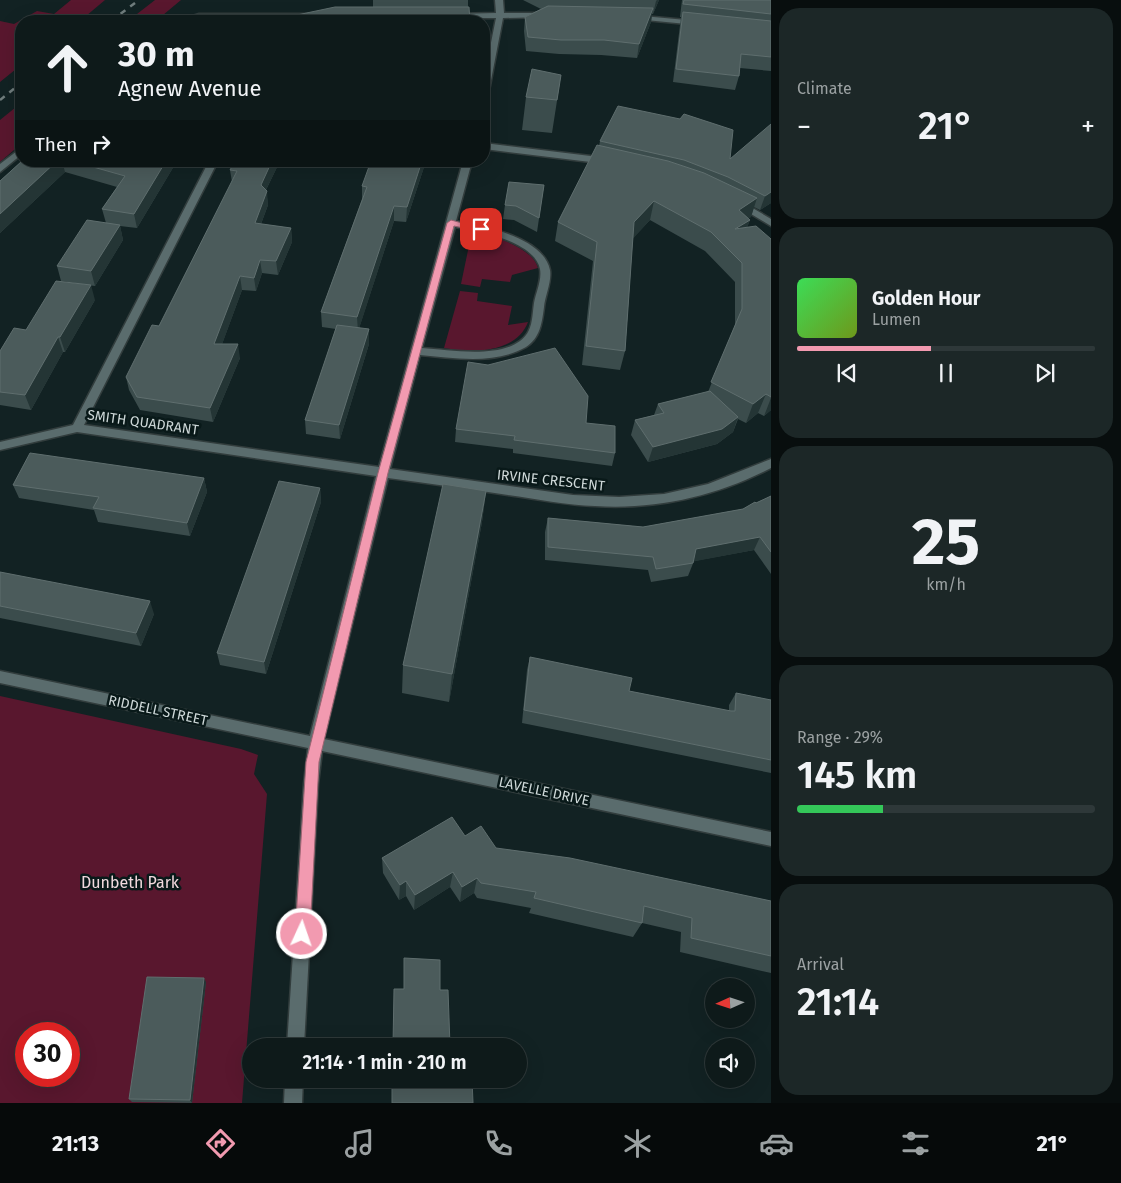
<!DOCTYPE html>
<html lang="en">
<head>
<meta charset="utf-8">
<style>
  body { margin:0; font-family:"Fira Sans",sans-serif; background:#1c2727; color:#f1f3f6; height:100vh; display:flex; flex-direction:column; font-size:19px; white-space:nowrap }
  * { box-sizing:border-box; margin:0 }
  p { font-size:16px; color:#9ba1a2 }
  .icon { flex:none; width:28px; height:28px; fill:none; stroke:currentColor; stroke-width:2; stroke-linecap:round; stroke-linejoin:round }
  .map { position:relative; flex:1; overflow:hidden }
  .drawer { display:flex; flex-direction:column; gap:8px; padding:8px; background:#080e0e; width:350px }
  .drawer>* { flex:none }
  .hud { position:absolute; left:15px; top:15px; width:475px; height:152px; border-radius:20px; box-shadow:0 5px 20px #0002,0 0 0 1px #2e3839; background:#0e1a1a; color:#f1f3f6; overflow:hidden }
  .needle { width:32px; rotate:267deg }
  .fabs { position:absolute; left:705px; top:978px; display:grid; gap:10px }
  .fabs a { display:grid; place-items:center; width:50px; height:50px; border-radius:50%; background:#0e1a1a; box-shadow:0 5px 20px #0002,0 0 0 1px #2e3839; font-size:25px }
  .speed { position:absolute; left:15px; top:1022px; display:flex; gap:10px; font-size:25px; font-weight:700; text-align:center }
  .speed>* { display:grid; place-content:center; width:65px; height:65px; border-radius:50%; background:#0e1a1a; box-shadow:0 5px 20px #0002,0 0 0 1px #2e3839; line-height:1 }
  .speed .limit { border:8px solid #d22; background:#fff; color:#111 }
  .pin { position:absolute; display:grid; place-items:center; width:42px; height:42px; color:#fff; margin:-21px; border-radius:10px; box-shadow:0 2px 8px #0006 }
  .me { position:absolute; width:55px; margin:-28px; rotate:3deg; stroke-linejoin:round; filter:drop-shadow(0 0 4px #0008) }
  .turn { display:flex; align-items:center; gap:18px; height:105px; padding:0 20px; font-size:22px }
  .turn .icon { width:65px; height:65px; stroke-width:2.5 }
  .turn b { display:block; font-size:35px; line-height:42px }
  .then { display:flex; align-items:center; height:48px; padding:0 20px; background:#0003; gap:10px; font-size:19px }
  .big { font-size:38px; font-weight:600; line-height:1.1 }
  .drawer .widget { flex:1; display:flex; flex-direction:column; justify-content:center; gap:8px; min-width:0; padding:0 18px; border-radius:20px; background:#1c2727 }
  .drawer .dial { align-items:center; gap:0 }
  .dial b { font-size:65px; line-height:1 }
  .song { display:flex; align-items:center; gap:15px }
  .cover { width:60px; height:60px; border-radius:8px; background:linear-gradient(135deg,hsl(130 70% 55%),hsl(80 70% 35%)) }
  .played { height:5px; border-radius:2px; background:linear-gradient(90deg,#f29ab0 45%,#2e3839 45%) }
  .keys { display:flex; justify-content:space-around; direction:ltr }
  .heat { display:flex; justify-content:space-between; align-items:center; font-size:28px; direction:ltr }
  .charge { height:8px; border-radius:4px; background:linear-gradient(90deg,#34c759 29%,#2e3839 0) }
  .trip { position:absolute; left:242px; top:1038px; width:285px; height:50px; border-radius:25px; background:#0e1a1a; box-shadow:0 5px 20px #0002,0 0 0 1px #2e3839; font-weight:600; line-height:50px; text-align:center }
  .dock { display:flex; height:80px; justify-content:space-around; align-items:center; background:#060a0a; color:#9ba1a2 }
  .dock .icon { width:35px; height:35px }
  .dock .current { color:#f29ab0 }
  .dock b { font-size:22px; color:#f1f3f6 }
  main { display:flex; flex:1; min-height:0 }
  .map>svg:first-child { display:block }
</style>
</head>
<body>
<main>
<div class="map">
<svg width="771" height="1103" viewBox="0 0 771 1103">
  <rect width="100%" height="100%" fill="#122223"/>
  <path fill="#59172e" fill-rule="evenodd" d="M71 0H105L86 16 78 15 72 20 74 21H21V65L0 82V21L14 24 37 11 54 14Z
    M155 0H181L157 20 137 14Z
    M21 103V144L0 162V120Z
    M472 231C491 235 533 247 538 268L512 275 510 282 482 279 480 287 461 284Z
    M460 291 478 293 477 301 512 306 508 325 528 322C516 354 471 353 444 348Z
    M0 696 241 749 258 755 254 774 267 794 242 1103H0ZM26 1034H69V1076H26Z"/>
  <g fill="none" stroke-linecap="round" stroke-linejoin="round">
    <g stroke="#323d3d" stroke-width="3">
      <path id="minor" d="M495 0H503L504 13H545L549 15 545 17 503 18 488 96 484 98V77L496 18H452L448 16 452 14 496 13Z
        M199 14H312L316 16 312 18H199L189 21H177Z
        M632 15 697 21 701 23 697 25 635 19 631 17Z
        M484 143 607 158 611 161 607 164 484 149Z
        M21 148V155L0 172V164Z
        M209 161H218L84 425 379 467 463 161H472L456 221C484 226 543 237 550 270 552 281 545 296 544 307 542 323 540 338 526 347 495 365 454 358 420 355L390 469 573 495 619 497 664 494 708 484 771 459V468C717 496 656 510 595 506 566 505 537 499 508 495 468 489 428 483 388 478L324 739 771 832V846L322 751 318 784 304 1046H287L304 784 308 748 0 683V671L310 736 376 476 77 432 0 450V442L73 425ZM455 227C479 231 534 241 540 269 542 280 536 292 534 303 532 317 533 332 520 341 497 358 450 350 422 348Z
        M739 200 771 219V226L736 205V201Z
        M285 1079H303L302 1103H284Z"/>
    </g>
    <use href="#minor" fill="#5a6c6d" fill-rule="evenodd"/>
    <path stroke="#707d7d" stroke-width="2.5" stroke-dasharray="6 6" stroke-linecap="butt" d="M111 21 139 0
      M0 100 21 83"/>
  </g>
  <path fill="#3b4c4c" d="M373 0H468V7H373Z
    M523 0H659L653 14H652L651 22 637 58 601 55 559 54 526 51 524 31 525 17 541 9Z
    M682 0H771V71L740 68 739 76 735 90 673 82 680 25 681 17H680Z
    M561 75 552 133 522 130 526 97Z
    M600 141 730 159 771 203 760 210 754 207 751 217 748 218 750 220 747 227 771 239V410L764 416 758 413 746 423 738 419 733 432 717 444 648 462 631 435 635 420 654 415 658 404 708 392 735 325V282L705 251 650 220 633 238 625 351 620 370 582 365 593 261 555 241 558 222 599 146Z
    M22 161H177L137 228 120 226 123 240 95 286 61 281 57 266 106 223 102 209 117 187 65 172 0 233V181Z
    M235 161H280L266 190 268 205 261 224 291 228 292 242 278 275 262 273 256 291 242 290 222 344 240 358 213 422 140 410 129 390 126 377 159 326 232 182 230 170Z
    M394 161H426L406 222 394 221 359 328 369 329V344L340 439 306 434 305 420 336 329 322 327 321 312 362 199V186L393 164Z
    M544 185 537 232 514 220 503 219 505 205Z
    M95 300 65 352H63L31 410 0 405V351L26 330Z
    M586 423 615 453 612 466 513 453V449L455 442 456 429Z
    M204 478 207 492 190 536 98 522 94 510 19 498 13 485Z
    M320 488 321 502 266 674 220 665 217 653Z
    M486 491 482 522 449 702 402 693 403 665Z
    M771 496V574L754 550 694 561 688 576 651 582 648 570 545 560V532L548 518 643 527 743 509Z
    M0 572 154 614 141 646 0 618Z
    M530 657 629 691 729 711V705L736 693 771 700V773L522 723 527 670Z
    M465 836 496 848 771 901V973L680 952 681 932 642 923 633 937 529 913 531 908 477 898 474 893 460 902 450 887 414 910 406 896 399 900 383 873 382 858Z
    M206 982 192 1103 132 1102 129 1099Z"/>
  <path fill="#243535" d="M657 0H659L653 14 656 1Z
    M653 8 651 22 637 58 639 44Z
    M57 161H62L65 172 0 233V214Z
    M166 161H177L137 228 134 214Z
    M272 161H280L262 198 261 185Z
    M422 161H426L406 222 407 207Z
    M267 191 268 205 256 237 255 223Z
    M771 192V203L760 210 765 196Z
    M757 198 751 217 733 229 739 210Z
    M654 201 650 220 630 242 634 222Z
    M394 206V221L358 332 357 317Z
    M750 220 743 239 735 229Z
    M120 225 123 240 95 286 91 271Z
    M291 228 292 242 278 275 276 261Z
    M260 260 262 273 256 291 254 278Z
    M240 276 242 290 217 358 214 344Z
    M91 285 95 300 65 352 60 337Z
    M369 329V344L340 439 339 425Z
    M58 337 63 352 31 410 25 395Z
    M238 344 240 358 213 422 210 408Z
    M766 394 758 413 746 423 753 404Z
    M771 398V410L764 416Z
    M738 417 733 432 717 444 648 462 653 447Z
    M204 478 207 492 190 536 187 523Z
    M320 488 321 502 266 674 264 662Z
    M486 491 482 522 449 702 452 674Z
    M760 537 754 550 691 562 696 549Z
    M150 601 154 614 141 646 136 633Z
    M453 872 450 887 414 910 415 895Z
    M477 878 474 893 460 902 462 887Z
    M406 881V896L399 900 400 885Z
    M204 978 206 982 192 1103 190 1100Z"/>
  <path fill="#4b5b5b" stroke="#5f6e6e" d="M684 0H771V14L683 4Z
    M548 6 653 8 639 44 604 40H561L528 37 525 17Z
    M335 7H469L470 21H296L297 15Z
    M683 12 771 21V57L741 54 739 76 676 69Z
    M532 69 561 75 557 100 526 97Z
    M618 106 680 119 684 114 733 130 730 159 771 124V192L765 196 728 177 684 160 600 141Z
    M597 145 668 161 704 173 757 198 739 210 750 220 735 229 756 226 771 239V397L766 394 753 404 711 382 742 309V263L711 232 654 201 634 222 625 351 586 346 597 242 558 222Z
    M22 161H57L0 214V181Z
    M72 161H166L134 214 102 209 125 176Z
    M235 161H272L261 185 267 191 255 223 291 228 276 261 260 260 254 278 240 276 214 344H238L210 408 137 397 126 377 152 325 159 326 237 171 230 170Z
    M371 161 393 164 394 161H422L407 207 394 206 357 317 321 312 367 187 362 186Z
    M509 182 544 185 539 218 516 206 505 205Z
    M87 220 120 225 91 271 57 266Z
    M56 281 91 285 60 337H58L25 395 0 392V351L14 328 26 330Z
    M337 325 369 329 339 425 305 420Z
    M555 348 588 396 586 423 615 426V453L514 440 515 436 456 429 468 362 488 365Z
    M710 391 738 417 722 429 653 447 635 420 664 413 658 404Z
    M30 453 204 478 187 523 93 508 99 497 13 485Z
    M279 481 320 488 264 662 217 653Z
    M443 484 486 491 452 674 403 665Z
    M771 496V552L760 537 696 549 693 563 656 569 653 557 548 547V518L643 527 743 509 755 502 756 503Z
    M0 572 150 601 136 633 0 606Z
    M530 657 632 678 629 691 731 711H735L736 693 771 700V760L524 710Z
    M452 817 465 836 481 826 496 848 570 858 771 901V956L691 938 692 918 644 906 642 923 534 898 536 892 481 883 477 878 462 887 453 872 415 895 406 881 400 885 382 858Z
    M404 958 440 960V990H448L450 1046H393L394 989H404Z
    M147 977 204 978 190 1100 129 1099Z
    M392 1079H472L473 1103H392Z"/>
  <path fill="#f29ab0" stroke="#9d6472" d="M451 220 485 229 481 232 454 226 388 473 319 762 310 934 308 939 302 941 297 939 295 934 306 762 378 473 447 223Z"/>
  <g text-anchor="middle" stroke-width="5" stroke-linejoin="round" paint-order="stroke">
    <g font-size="14" fill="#ced8d8" stroke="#091919">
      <text transform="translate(143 422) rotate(8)" y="5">SMITH QUADRANT</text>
      <text transform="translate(551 480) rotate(6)" y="5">IRVINE CRESCENT</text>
      <text transform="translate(158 710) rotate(12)" y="5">RIDDELL STREET</text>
      <text transform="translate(544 791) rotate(12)" y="5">LAVELLE DRIVE</text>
    </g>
    <g font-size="16" fill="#f2d9de" stroke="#091919">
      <text x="130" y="888">Dunbeth Park</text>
    </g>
  </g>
</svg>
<div class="fabs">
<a><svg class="needle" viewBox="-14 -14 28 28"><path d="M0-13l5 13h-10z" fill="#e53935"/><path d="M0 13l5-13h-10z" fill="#9ba1a2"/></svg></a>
<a><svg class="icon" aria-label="sound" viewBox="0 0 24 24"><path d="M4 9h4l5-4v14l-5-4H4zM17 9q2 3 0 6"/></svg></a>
</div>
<div class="speed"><div class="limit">30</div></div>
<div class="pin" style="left:481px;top:229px;background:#d93025"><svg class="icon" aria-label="arrive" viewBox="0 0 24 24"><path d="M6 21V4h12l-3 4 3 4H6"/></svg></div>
<svg class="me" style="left:302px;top:934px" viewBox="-20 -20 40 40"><circle r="17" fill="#f29ab0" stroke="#fff" stroke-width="3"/><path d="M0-11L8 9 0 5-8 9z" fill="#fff"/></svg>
<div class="trip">21:14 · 1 min · 210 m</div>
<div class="hud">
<div class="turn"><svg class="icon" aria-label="ahead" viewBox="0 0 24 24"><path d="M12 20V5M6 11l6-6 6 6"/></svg><div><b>30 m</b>Agnew Avenue</div></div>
<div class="then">Then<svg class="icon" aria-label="right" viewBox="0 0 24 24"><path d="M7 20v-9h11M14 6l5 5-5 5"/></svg></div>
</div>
</div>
<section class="drawer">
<div class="widget"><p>Climate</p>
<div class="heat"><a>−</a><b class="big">21°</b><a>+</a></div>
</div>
<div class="widget">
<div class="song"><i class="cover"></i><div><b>Golden Hour</b><p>Lumen</p></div></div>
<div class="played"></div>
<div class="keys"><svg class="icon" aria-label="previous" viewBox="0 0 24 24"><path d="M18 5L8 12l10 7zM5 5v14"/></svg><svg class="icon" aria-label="pause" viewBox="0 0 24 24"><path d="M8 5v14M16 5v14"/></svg><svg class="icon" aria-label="next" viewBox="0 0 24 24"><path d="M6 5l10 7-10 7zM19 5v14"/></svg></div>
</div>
<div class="widget dial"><b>25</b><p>km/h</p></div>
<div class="widget"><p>Range · 29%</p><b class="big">145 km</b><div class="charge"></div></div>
<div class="widget"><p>Arrival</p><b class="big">21:14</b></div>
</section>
</main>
<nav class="dock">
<b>21:13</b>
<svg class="icon current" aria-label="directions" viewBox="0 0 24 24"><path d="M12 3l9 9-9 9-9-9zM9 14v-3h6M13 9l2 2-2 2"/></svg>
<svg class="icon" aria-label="music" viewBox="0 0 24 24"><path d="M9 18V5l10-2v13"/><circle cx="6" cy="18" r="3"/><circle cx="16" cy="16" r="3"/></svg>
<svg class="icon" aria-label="phone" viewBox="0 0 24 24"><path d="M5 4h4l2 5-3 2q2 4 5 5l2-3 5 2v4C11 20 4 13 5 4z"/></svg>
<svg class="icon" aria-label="climate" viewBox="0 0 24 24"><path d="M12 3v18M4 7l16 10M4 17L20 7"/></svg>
<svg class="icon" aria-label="car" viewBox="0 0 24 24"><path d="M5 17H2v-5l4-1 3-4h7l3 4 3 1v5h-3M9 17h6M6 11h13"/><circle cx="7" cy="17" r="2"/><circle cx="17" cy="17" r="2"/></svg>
<svg class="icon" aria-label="filters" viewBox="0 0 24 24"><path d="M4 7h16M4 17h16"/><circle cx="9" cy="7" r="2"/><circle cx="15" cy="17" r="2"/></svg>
<b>21°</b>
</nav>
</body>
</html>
